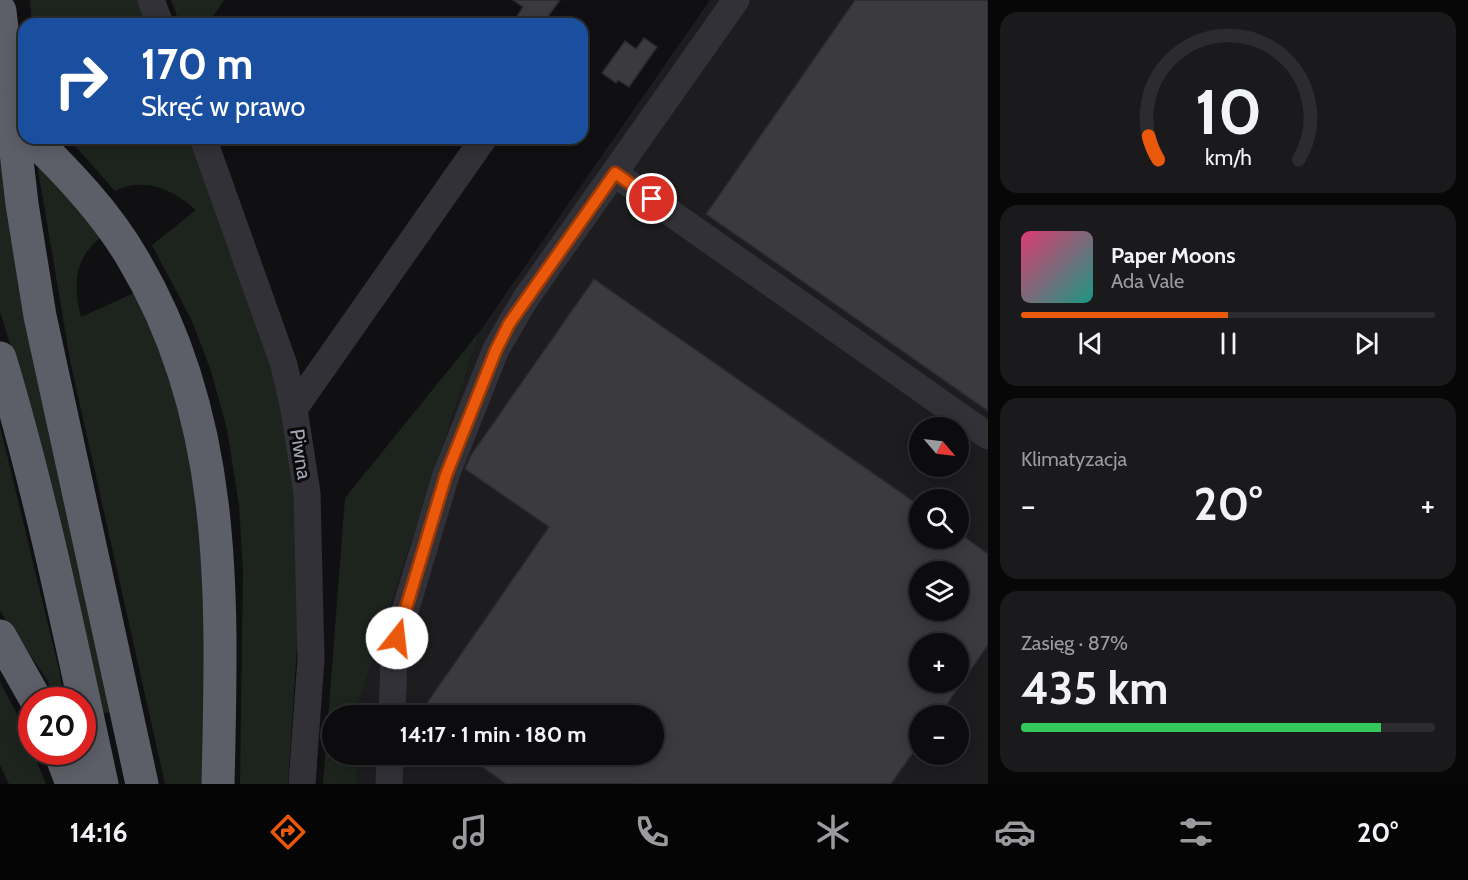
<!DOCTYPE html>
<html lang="pl">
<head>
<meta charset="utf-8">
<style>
  body { margin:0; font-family:Cabin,sans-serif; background:#1a1a1c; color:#f1f3f6; height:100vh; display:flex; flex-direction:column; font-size:22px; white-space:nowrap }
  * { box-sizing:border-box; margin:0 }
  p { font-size:20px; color:#9a9b9e }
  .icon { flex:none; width:33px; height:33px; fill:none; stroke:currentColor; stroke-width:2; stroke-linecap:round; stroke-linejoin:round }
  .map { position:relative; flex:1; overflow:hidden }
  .side { display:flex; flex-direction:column; gap:12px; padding:12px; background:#070708; width:480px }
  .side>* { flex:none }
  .banner { position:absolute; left:18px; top:18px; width:570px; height:126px; border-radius:18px; box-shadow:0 3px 15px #0003,0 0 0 2px #2c2c2e; background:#1a4fa0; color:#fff; overflow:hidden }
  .needle { width:39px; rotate:118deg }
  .buttons { position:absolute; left:909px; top:417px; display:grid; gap:12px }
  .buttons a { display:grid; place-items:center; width:60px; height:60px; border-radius:50%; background:#0c0c0e; box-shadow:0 3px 15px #0003,0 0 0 2px #2c2c2e; font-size:30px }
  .speed { position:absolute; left:18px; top:687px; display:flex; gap:12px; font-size:30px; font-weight:700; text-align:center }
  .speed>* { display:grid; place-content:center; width:78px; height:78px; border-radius:50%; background:#0c0c0e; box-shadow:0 3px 15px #0003,0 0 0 2px #2c2c2e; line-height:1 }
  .speed .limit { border:9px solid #d22; background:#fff; color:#111 }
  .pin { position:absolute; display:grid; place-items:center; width:51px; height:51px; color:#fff; margin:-26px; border:3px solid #fff; border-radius:50%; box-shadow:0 2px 6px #0007 }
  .me { position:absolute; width:66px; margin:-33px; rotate:16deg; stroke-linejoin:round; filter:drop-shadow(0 0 4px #0008) }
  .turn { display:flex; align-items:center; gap:21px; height:126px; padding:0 24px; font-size:27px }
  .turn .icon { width:78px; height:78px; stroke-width:2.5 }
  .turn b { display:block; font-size:42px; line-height:51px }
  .big { font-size:45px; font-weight:700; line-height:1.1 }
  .side .widget { flex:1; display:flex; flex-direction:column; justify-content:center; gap:9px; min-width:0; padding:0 21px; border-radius:18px; background:#1a1a1c }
  .side .dial { align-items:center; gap:0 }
  .dial svg { height:156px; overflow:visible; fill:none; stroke:#2c2c2e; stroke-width:7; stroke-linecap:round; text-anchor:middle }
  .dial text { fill:#f1f3f6; stroke:none }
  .song { display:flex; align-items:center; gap:18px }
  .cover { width:72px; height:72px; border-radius:9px; background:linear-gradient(135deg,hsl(340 70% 55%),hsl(170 70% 35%)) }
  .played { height:6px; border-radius:3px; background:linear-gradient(90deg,#ea580c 50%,#2c2c2e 50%) }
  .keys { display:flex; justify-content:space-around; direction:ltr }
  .heat { display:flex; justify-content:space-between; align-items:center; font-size:33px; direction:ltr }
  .charge { height:9px; border-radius:4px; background:linear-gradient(90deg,#34c759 87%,#2c2c2e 0) }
  .trip { position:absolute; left:322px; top:705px; width:342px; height:60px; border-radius:30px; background:#0c0c0e; box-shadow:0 3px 15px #0003,0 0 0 2px #2c2c2e; font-weight:700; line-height:60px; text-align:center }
  .menu { display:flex; height:96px; justify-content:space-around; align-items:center; background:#050506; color:#9a9b9e }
  .menu .icon { width:42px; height:42px }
  .menu .active { color:#ea580c }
  .menu b { font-size:27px; color:#f1f3f6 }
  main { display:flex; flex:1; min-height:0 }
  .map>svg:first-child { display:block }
</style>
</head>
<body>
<main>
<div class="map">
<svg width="988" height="784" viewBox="0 0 988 784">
  <rect width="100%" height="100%" fill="#101012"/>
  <path fill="#1d1c1f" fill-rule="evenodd" d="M710 0H988V784H357L358 755 654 754V716H358V705L480 331ZM920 428H958V466H920ZM920 500H958V538H920ZM920 572H958V610H920ZM920 644H958V682H920ZM920 716H958V754H920Z"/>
  <path fill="#1d241e" d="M30 0H143L152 24H32Z
    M171 0H224L208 24H180Z
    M0 132 113 711 102 714 18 369 0 312Z
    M68 138H195L269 346 293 465 300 576 297 647 288 784H240L243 571 239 505 227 429 211 371 192 321 152 245 196 210C174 190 144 176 115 191Z
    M37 164 79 209 100 238C74 259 73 286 81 317L134 293 167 367 193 461 206 595 204 784H165L71 365Z
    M480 331 358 705V715L333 716V754L358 755 357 784H323L345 498Z
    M0 426 60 674 64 700H57L45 677 0 611Z
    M0 682 17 714 46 784H9L0 765Z"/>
  <path fill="#3a3a3f" stroke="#2b2a2e" stroke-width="1.5" fill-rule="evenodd" d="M513 0H560L544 22 538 17 533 24H529L517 16 523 7Z
    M855 0H988V411L706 214Z
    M644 38 657 47 629 87 618 80 616 83 602 73 625 41 636 49Z
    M594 279 920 506V538H966L988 554V645L939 716H920V743L891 784H506L464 754H654V716H418L549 527 465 469 471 455ZM920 572H958V610H920ZM920 644H958V682H920Z"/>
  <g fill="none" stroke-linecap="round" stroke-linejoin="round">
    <path stroke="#313137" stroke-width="27" d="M151 0 160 24
      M203 138 284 365 294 409 307 493 311 659 302 784
      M614 173 988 436
      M294 409 484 138
      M392 716 394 657 397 638 446 475 496 349 526 298 736 0
      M389 784 390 754"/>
    <path stroke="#5d5f68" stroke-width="33" d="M0 11 22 204 40 316 142 784
      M32 138C69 174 107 214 133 259 230 421 222 603 218 784
      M0 358C42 498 71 641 102 784
      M0 636 36 700
      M60 752 72 784"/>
    <path stroke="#5d5f68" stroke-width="33" d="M0 110 24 131"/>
  </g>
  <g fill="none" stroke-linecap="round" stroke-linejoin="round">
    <g stroke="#983908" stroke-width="15">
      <path id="route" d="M397 638 446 475 496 350 509 324 615 173 652 199"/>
    </g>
    <use href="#route" stroke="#ea580c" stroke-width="10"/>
  </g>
  <g text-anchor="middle" stroke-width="6" stroke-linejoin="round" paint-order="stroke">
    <g font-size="20" fill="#a1a4b3" stroke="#0b0b0d">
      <text transform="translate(301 454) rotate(81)" y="7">Piwna</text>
    </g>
  </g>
</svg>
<div class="buttons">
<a><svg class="needle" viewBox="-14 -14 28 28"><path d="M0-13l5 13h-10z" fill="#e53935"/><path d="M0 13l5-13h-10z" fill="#9a9b9e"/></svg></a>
<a><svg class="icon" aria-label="search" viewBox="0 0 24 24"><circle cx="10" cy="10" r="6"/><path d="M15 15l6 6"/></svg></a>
<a><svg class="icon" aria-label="layers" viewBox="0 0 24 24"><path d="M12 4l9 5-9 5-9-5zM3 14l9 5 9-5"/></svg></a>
<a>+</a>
<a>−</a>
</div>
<div class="speed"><div class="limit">20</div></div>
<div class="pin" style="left:652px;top:199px;background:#d93025"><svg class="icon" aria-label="arrive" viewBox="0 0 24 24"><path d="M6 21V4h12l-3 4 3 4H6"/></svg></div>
<svg class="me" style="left:397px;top:638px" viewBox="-20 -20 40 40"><circle r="19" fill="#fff"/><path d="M0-13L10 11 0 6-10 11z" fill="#ea580c"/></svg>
<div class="trip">14:17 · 1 min · 180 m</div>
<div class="banner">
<div class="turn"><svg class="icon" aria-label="right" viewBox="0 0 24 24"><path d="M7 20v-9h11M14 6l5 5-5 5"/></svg><div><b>170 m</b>Skręć w prawo</div></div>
</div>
</div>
<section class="side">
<div class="widget dial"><svg viewBox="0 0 100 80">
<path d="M14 69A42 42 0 1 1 86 69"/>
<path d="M14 69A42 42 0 0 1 9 57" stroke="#ea580c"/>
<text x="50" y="56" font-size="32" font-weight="700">10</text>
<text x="50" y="72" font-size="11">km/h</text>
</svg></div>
<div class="widget">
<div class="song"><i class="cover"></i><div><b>Paper Moons</b><p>Ada Vale</p></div></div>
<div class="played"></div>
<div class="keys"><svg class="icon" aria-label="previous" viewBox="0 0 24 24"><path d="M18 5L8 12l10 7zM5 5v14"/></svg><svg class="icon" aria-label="pause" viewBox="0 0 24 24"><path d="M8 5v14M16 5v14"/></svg><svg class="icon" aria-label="next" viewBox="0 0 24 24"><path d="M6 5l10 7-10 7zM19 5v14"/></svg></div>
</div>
<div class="widget"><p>Klimatyzacja</p>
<div class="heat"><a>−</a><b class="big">20°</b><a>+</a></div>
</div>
<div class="widget"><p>Zasięg · 87%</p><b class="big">435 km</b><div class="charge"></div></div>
</section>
</main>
<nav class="menu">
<b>14:16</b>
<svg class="icon active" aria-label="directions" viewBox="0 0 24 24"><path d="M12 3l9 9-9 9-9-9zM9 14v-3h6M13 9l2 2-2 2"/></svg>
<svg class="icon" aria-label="music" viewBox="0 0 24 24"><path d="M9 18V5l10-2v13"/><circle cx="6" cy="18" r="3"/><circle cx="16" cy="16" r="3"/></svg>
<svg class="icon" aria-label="phone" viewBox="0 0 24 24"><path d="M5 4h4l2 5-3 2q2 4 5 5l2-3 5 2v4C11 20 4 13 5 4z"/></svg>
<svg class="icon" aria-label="climate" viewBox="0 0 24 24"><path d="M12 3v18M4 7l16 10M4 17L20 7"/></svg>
<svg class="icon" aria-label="car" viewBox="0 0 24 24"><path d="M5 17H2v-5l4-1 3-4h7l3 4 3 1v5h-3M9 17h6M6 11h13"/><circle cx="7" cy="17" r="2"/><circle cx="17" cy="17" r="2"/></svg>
<svg class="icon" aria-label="filters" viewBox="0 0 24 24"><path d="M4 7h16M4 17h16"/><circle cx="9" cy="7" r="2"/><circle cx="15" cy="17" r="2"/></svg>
<b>20°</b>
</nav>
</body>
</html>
